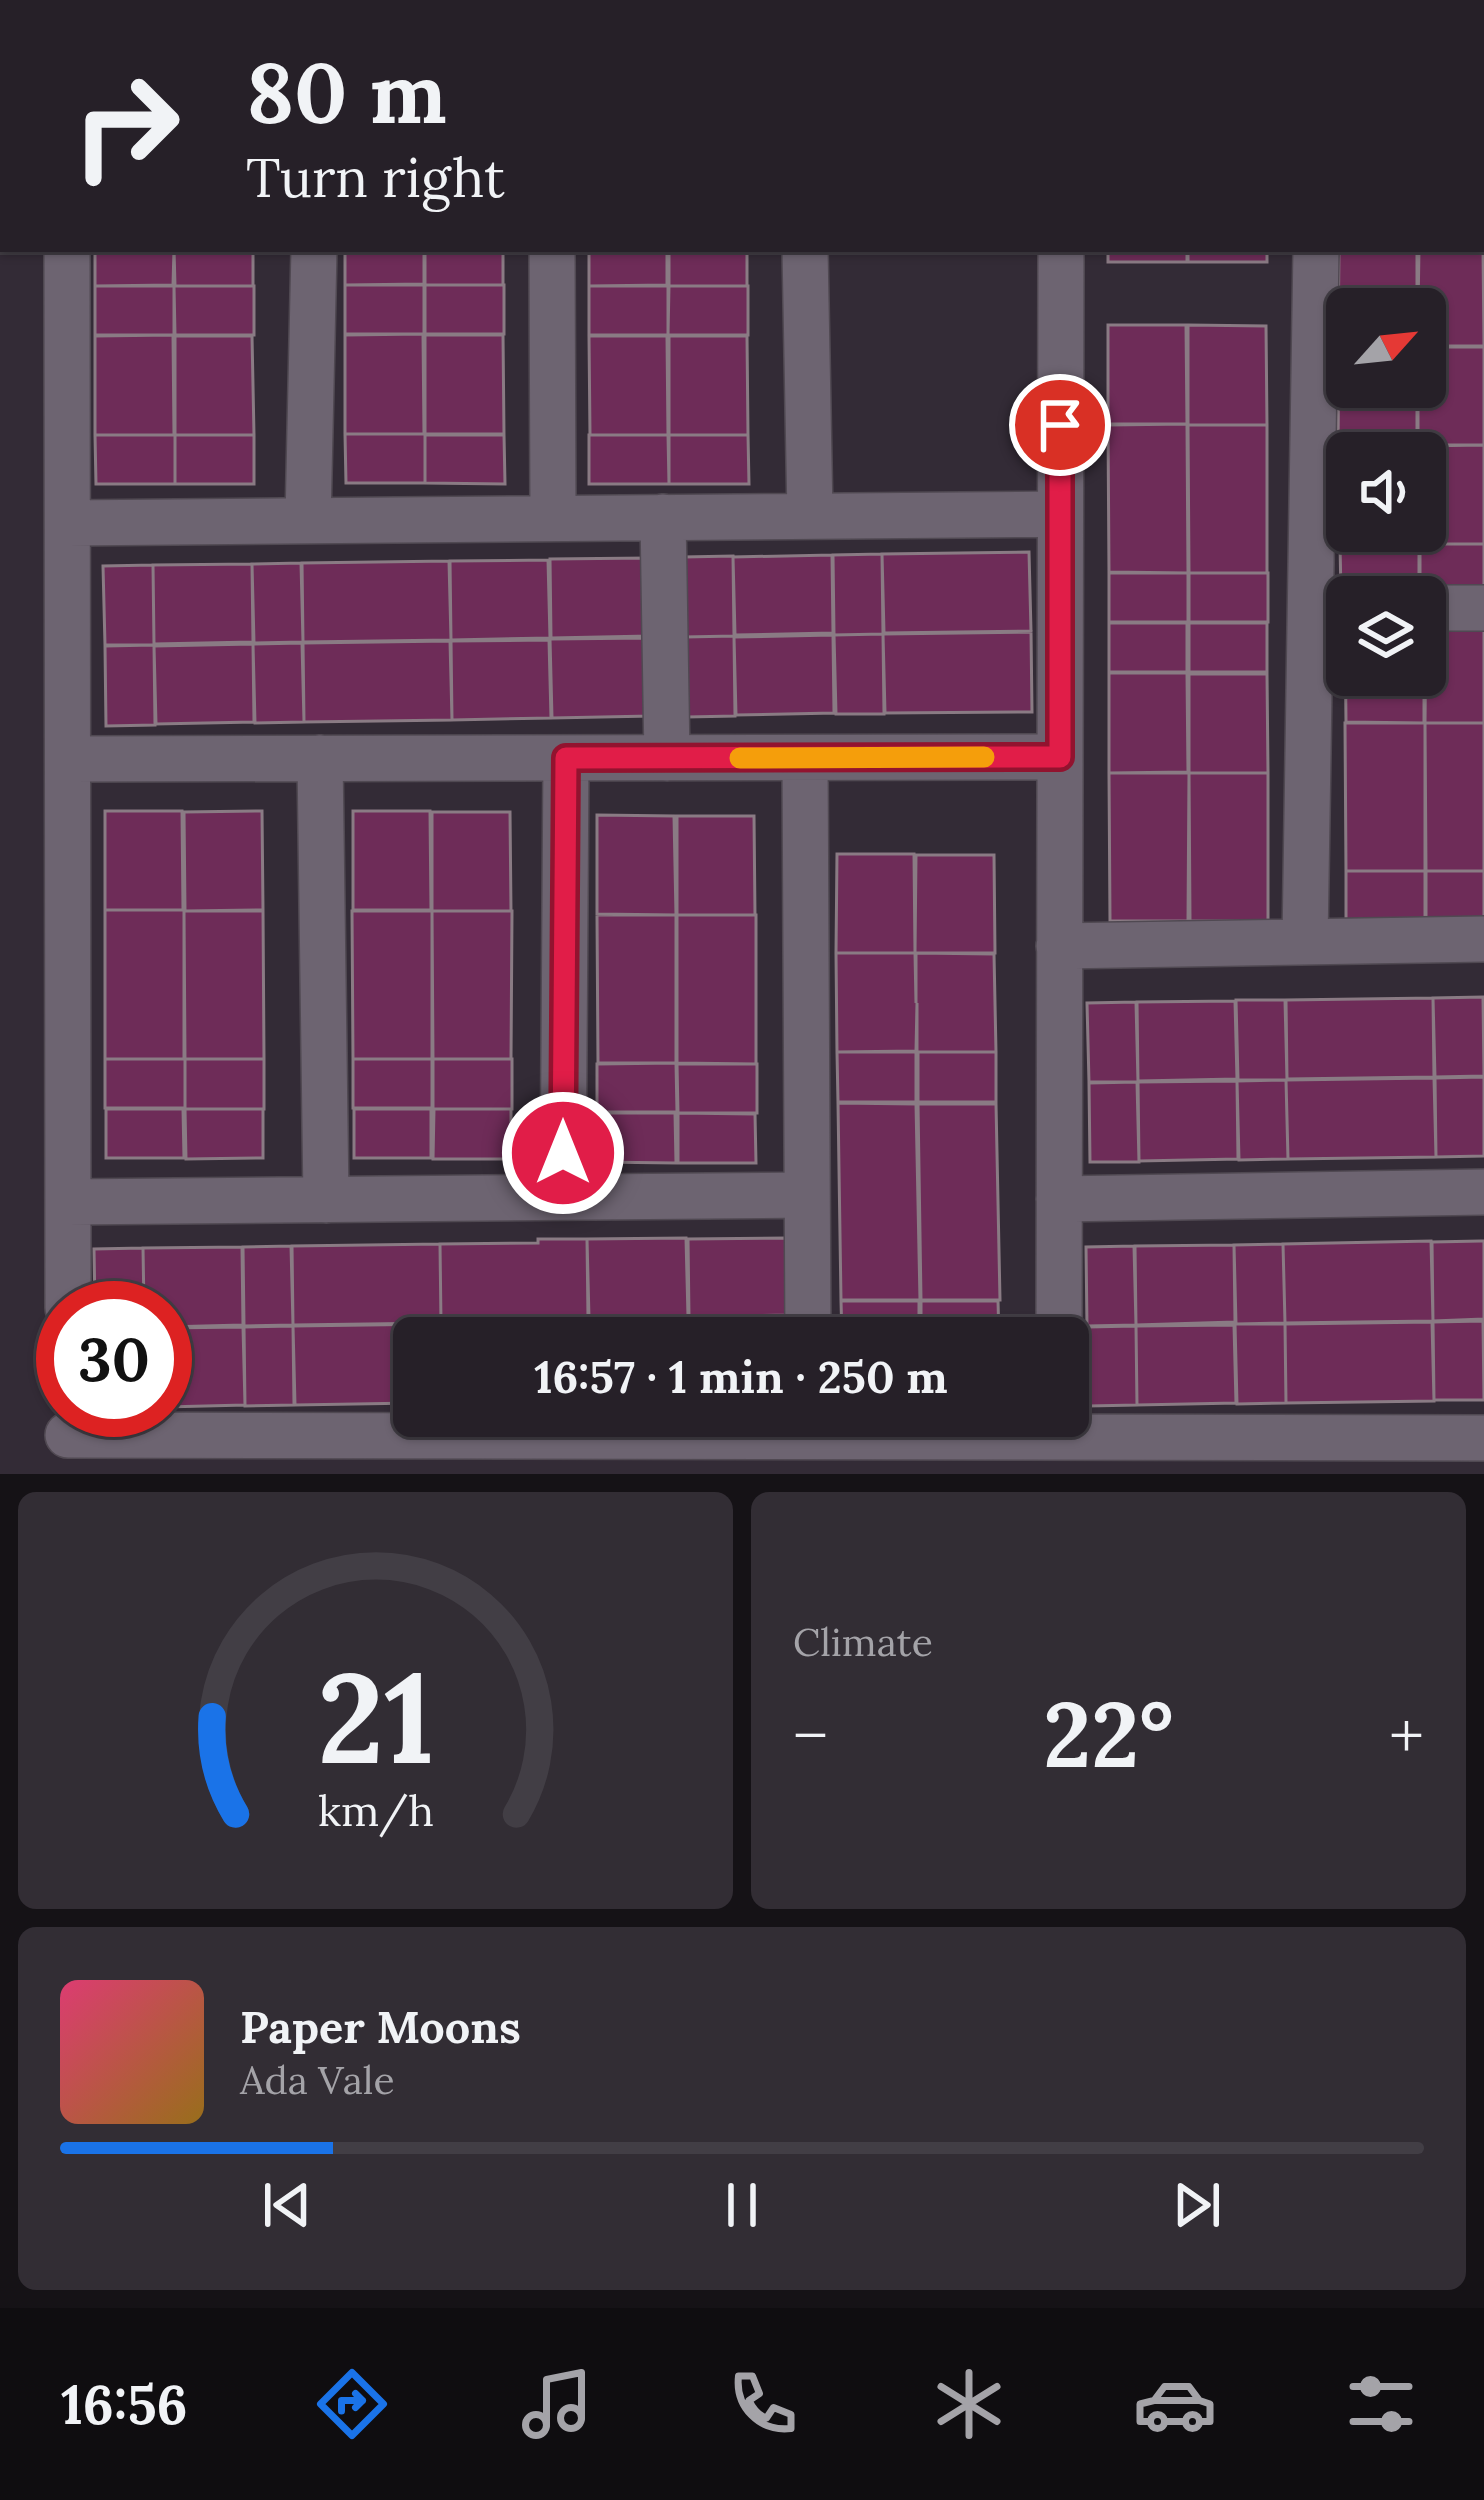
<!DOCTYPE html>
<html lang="en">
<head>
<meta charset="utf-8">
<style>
  body { margin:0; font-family:Lora,serif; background:#322d34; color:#f1f3f6; height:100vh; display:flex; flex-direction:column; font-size:45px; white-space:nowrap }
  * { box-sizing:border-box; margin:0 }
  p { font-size:39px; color:#a4a3a8 }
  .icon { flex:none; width:66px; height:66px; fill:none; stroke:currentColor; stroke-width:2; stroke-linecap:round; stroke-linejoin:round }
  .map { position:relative; height:1474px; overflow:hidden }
  .drawer { display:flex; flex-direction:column; gap:18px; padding:18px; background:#151216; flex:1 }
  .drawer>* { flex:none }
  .banner { position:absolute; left:0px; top:0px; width:1485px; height:252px; box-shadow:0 3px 9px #0004,0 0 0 3px #423e45; background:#262028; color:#f1f3f6; overflow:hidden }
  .needle { width:78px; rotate:63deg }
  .fabs { position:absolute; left:1326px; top:288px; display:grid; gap:24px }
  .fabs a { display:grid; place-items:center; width:120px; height:120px; border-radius:18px; background:#262028; box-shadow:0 3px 9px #0004,0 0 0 3px #423e45; font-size:60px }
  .speed { position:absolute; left:36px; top:1281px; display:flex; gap:24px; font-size:60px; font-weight:700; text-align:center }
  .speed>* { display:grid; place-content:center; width:156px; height:156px; border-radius:50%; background:#262028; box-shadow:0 3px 9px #0004,0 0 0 3px #423e45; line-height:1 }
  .speed .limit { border:18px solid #d22; background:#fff; color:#111 }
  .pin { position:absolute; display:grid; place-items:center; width:102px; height:102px; color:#fff; margin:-51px; border:6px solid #fff; border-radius:50%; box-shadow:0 3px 12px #0007 }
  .me { position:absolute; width:132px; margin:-66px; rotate:0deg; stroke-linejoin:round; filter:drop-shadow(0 0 9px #0008) }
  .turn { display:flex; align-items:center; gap:42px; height:252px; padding:0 48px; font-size:54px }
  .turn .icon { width:156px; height:156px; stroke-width:2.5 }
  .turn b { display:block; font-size:84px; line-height:102px }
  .big { font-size:90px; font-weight:700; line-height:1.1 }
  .drawer .card { flex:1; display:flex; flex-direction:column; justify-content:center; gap:18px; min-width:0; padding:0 42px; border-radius:18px; background:#322d34 }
  .drawer .dial { align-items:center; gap:0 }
  .dial svg { height:312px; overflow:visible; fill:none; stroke:#423e45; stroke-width:7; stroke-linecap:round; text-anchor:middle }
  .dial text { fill:#f1f3f6; stroke:none }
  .song { display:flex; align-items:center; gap:36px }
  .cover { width:144px; height:144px; border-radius:18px; background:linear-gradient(135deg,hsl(340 70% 55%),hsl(40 70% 35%)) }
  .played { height:12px; border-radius:6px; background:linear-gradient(90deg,#1a73e8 20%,#423e45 20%) }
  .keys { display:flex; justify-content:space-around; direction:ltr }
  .heat { display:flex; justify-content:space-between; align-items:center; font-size:66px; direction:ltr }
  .drawer .tiles { flex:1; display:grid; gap:18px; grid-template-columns:1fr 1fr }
  .card:last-child { grid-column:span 2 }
  .trip { position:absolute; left:393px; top:1317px; width:696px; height:120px; border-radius:18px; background:#262028; box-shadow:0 3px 9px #0004,0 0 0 3px #423e45; font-weight:700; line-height:120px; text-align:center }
  .tab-bar { display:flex; height:192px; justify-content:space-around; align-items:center; background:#0f0d10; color:#a4a3a8 }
  .tab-bar .icon { width:84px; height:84px }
  .tab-bar .current { color:#1a73e8 }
  .tab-bar b { font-size:54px; color:#f1f3f6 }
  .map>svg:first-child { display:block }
</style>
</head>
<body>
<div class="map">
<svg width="1484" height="1474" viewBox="0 0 1484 1474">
  <rect width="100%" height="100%" fill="#332b36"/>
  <path fill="#6e2c58" stroke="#8a7b84" stroke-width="3" d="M1106 0H1186V3H1106Z
    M1186 0H1265V3H1186Z
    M1413 0H1484V98L1482 3H1414Z
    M1482 150 1484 346H1425V309H1418L1419 249H1482Z
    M95 249H174L173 285 95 286Z
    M174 249H253V286H175Z
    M345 249H424V284L345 285Z
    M425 249H503V285H425Z
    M589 249H667V285L589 286Z
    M669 249H747V286H669Z
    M1108 249H1187V262H1108Z
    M1188 249H1267V262H1188Z
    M1339 249H1417V309H1347V346H1338Z
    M345 285H424V334H345Z
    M425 285H504V334H425Z
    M95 286H174V335H95Z
    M174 286H254V335H175Z
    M589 286H668V335H589Z
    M669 286H748V335H668Z
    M1108 325H1186L1187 424H1108Z
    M1188 325 1266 326 1267 425H1188Z
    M423 334 424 434H345V335Z
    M173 335 174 435H95V336Z
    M425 335H503L504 434H425Z
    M175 336H252L254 435H175Z
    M589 336H667L668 435H590Z
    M669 336H747L748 435H669Z
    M1339 346H1347V387H1417V445H1338Z
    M1425 347H1484V445H1418V396L1419 387H1425Z
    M1187 424 1188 573 1109 572 1108 425Z
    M1188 425H1267V573H1189Z
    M345 434H425V483H346Z
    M95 435H175V484H96Z
    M175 435H254V484H175Z
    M425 435H504L505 484 425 483Z
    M589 435H668L669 484H589Z
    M669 435H748L749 484H669Z
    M1339 445H1417V453H1347V531H1419V543H1340Z
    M1484 445V544H1420V531H1425V453H1418V446Z
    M1340 544H1419V594H1341Z
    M1420 544H1484V594H1420Z
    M1029 552 1031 631 884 633 882 554Z
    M882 554 883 634 834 635 833 555Z
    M832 555 833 633 735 635 733 557Z
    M733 556 734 636 685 637 684 557Z
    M648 558 650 636 551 638 550 559Z
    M548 560 550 638 451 640 450 561Z
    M449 561 451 640 303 642 302 563Z
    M301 563 303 642 254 643 252 564Z
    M252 564 253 642 154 644 153 565Z
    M153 565 154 645H105L103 566Z
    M1109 573H1188V622H1109Z
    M1189 573H1268V622H1189Z
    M1109 623H1187V672H1109Z
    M1189 623H1267V672H1189Z
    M1345 623 1347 675H1424V723L1346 722Z
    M1426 624H1484V723H1425Z
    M1031 632 1032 712 885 713 883 634Z
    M883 634 884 714H836L834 635Z
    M833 635 834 713 736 715 734 637Z
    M734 636 735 716 687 717 685 637Z
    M649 638 651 716 552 718 550 639Z
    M549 640 551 718 452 720 451 641Z
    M450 641 452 720 304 722 303 643Z
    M302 643 304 722 255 723 253 644Z
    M253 644 254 722 156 724 154 646Z
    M154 645 155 725 106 726 105 646Z
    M1109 673H1187L1188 772 1109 773Z
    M1189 674H1267L1268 773H1189Z
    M1345 723H1425V871H1346Z
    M1425 723H1484V871H1426Z
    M1109 773H1189L1188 921H1110Z
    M1189 773H1268V921H1190Z
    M105 811H182L183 910H105Z
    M262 811 263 910 185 911 184 812Z
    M353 811H430L431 910H353Z
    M432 812H510L511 911H432Z
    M597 815 674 816 676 915 597 914Z
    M677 816H754L755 915H677Z
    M837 854H914L915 953H836Z
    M916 855H994L995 953H915Z
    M1346 871H1425V920H1346Z
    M1426 871H1484V920H1426Z
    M105 910H184V1059H105Z
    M184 911H263L264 1059H185Z
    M352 911H432V1059H353Z
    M432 911H512L511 1059H433Z
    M597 915H676V1063H598Z
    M677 915H756V1064L677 1063Z
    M836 953H915L916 1003V953L994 954 996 1052H917V1003L916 1051 837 1052Z
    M1483 997 1484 1076 1435 1077 1433 998Z
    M1433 998 1434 1077 1287 1079 1286 1000Z
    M1236 1000H1285L1287 1080H1238Z
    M1235 1001 1237 1079 1138 1081 1137 1002Z
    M1136 1002 1138 1082H1089L1087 1003Z
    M837 1052H916V1102H838Z
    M918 1052H996V1102H918Z
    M105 1059H185V1108H105Z
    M185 1059H264V1109H185Z
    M353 1059H432V1108H353Z
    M433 1059H512V1109H433Z
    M676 1063 677 1112H597V1064Z
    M677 1064H757V1113H678Z
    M1484 1077V1156L1436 1157 1435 1078Z
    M1434 1078 1436 1157 1288 1159 1286 1080Z
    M1286 1080 1288 1159 1239 1160 1237 1081Z
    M1237 1081 1238 1159 1139 1161 1138 1082Z
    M1137 1082 1139 1162H1090L1089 1083Z
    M838 1103 916 1104 920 1300H841Z
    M918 1104H996L1000 1300H921Z
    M106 1109H183L184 1158H106Z
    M185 1109H263V1158L186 1159Z
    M354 1109H431V1158H354Z
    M434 1109H511V1159H433Z
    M598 1113H675L676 1163 598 1162Z
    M678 1113 755 1114 756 1163H678Z
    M686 1238 688 1316 589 1318 587 1239Z
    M786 1238 788 1315 689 1317 688 1239Z
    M538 1239H587L588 1318 540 1319H588V1338H441V1324L539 1323V1320L441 1323 440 1244 538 1243Z
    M1431 1241 1433 1321 1285 1323 1283 1244Z
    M1481 1241H1484V1319L1433 1321 1432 1242Z
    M440 1244 441 1323 293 1325 292 1246Z
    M1283 1244 1285 1323 1236 1324 1234 1245Z
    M1234 1245 1235 1322 1136 1325 1135 1246Z
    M291 1246 293 1325 244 1326 243 1247Z
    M1134 1246 1136 1325 1087 1326 1086 1247Z
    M242 1247 243 1325 165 1327V1308H144L143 1248Z
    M143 1248 144 1308H95L94 1249Z
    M841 1301H919V1338H842Z
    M921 1301H998L999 1338H921Z
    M687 1318 688 1338H589V1319Z
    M788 1318V1338H689V1319Z
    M1483 1321 1484 1400H1434L1433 1322Z
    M1432 1322 1434 1401 1286 1403 1285 1324Z
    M441 1324V1338H414V1403L295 1405 293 1326Z
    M1235 1324H1285L1286 1403 1237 1404Z
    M1234 1325 1236 1403 1137 1405 1136 1326Z
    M293 1326 294 1405 245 1406 244 1327Z
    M1136 1326 1137 1405 1088 1406 1087 1327Z
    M243 1327 245 1405 165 1407V1328Z"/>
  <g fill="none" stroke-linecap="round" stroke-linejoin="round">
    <g stroke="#504952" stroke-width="48">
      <path id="minor" d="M67 0V3
        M425 0V3
        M1061 0V3
        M1321 3V0
        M67 249 68 1308
        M552 249 553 518
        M805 249 810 516
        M663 517 667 758
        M308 520 314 249
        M68 523 1060 514
        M1425 608H1484
        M320 758 326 1200
        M805 758 808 1338
        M68 759 1060 757
        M1305 942 1316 249
        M1059 946 1484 939
        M563 1197 566 758
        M1059 1199 1484 1192
        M68 1202 807 1195
        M1059 1338 1061 249
        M68 1435 1484 1438"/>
    </g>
    <use href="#minor" stroke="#6d6471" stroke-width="45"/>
  </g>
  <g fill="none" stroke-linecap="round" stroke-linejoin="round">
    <g stroke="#92132f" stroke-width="30">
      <path id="route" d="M563 1153 566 758 1060 757V425"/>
    </g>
    <use href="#route" stroke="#e11d48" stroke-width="21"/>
    <path stroke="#f59e0b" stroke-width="21" d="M740 758 984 757"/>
  </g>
</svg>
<div class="fabs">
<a><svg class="needle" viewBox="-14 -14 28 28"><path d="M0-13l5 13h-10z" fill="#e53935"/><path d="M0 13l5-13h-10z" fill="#a4a3a8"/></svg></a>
<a><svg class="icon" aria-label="sound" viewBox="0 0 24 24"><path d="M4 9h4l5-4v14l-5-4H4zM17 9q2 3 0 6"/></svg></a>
<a><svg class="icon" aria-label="layers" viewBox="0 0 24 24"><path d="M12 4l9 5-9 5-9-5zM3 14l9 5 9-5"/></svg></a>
</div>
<div class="speed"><div class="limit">30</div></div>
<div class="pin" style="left:1060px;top:425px;background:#d93025"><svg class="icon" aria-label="arrive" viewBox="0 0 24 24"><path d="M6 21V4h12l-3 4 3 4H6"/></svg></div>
<svg class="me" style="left:563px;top:1153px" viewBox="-20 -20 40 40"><circle r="17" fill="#e11d48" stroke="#fff" stroke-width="3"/><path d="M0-11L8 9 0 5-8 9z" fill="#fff"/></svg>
<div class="trip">16:57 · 1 min · 250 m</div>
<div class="banner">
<div class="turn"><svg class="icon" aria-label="right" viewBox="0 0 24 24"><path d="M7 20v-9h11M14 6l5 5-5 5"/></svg><div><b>80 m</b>Turn right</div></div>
</div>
</div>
<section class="drawer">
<div class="tiles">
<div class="card dial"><svg viewBox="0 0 100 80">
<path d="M14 69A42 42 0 1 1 86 69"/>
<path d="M14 69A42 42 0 0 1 8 44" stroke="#1a73e8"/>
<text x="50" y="56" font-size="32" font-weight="700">21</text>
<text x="50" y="72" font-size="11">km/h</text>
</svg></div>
<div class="card"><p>Climate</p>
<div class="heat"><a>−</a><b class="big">22°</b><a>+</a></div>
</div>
<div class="card">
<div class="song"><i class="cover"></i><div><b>Paper Moons</b><p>Ada Vale</p></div></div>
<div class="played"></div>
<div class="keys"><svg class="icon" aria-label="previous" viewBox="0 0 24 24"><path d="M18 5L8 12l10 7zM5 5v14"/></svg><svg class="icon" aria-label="pause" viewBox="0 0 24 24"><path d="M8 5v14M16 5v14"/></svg><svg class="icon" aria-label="next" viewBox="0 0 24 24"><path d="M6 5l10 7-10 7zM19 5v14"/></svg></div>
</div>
</div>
</section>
<nav class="tab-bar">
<b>16:56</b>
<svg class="icon current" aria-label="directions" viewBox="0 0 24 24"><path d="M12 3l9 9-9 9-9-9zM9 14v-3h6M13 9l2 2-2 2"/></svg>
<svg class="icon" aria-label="music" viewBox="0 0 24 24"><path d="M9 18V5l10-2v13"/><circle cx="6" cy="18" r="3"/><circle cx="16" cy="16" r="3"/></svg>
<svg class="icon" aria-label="phone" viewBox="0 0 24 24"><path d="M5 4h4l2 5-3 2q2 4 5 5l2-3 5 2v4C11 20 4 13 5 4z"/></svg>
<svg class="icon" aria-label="climate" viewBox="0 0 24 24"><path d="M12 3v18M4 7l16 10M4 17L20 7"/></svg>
<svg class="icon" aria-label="car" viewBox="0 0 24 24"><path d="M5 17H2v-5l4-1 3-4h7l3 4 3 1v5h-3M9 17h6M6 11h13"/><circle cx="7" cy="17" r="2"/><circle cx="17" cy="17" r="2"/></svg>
<svg class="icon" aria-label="filters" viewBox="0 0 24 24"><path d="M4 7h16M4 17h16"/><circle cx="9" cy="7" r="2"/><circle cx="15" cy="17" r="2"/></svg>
</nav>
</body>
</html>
